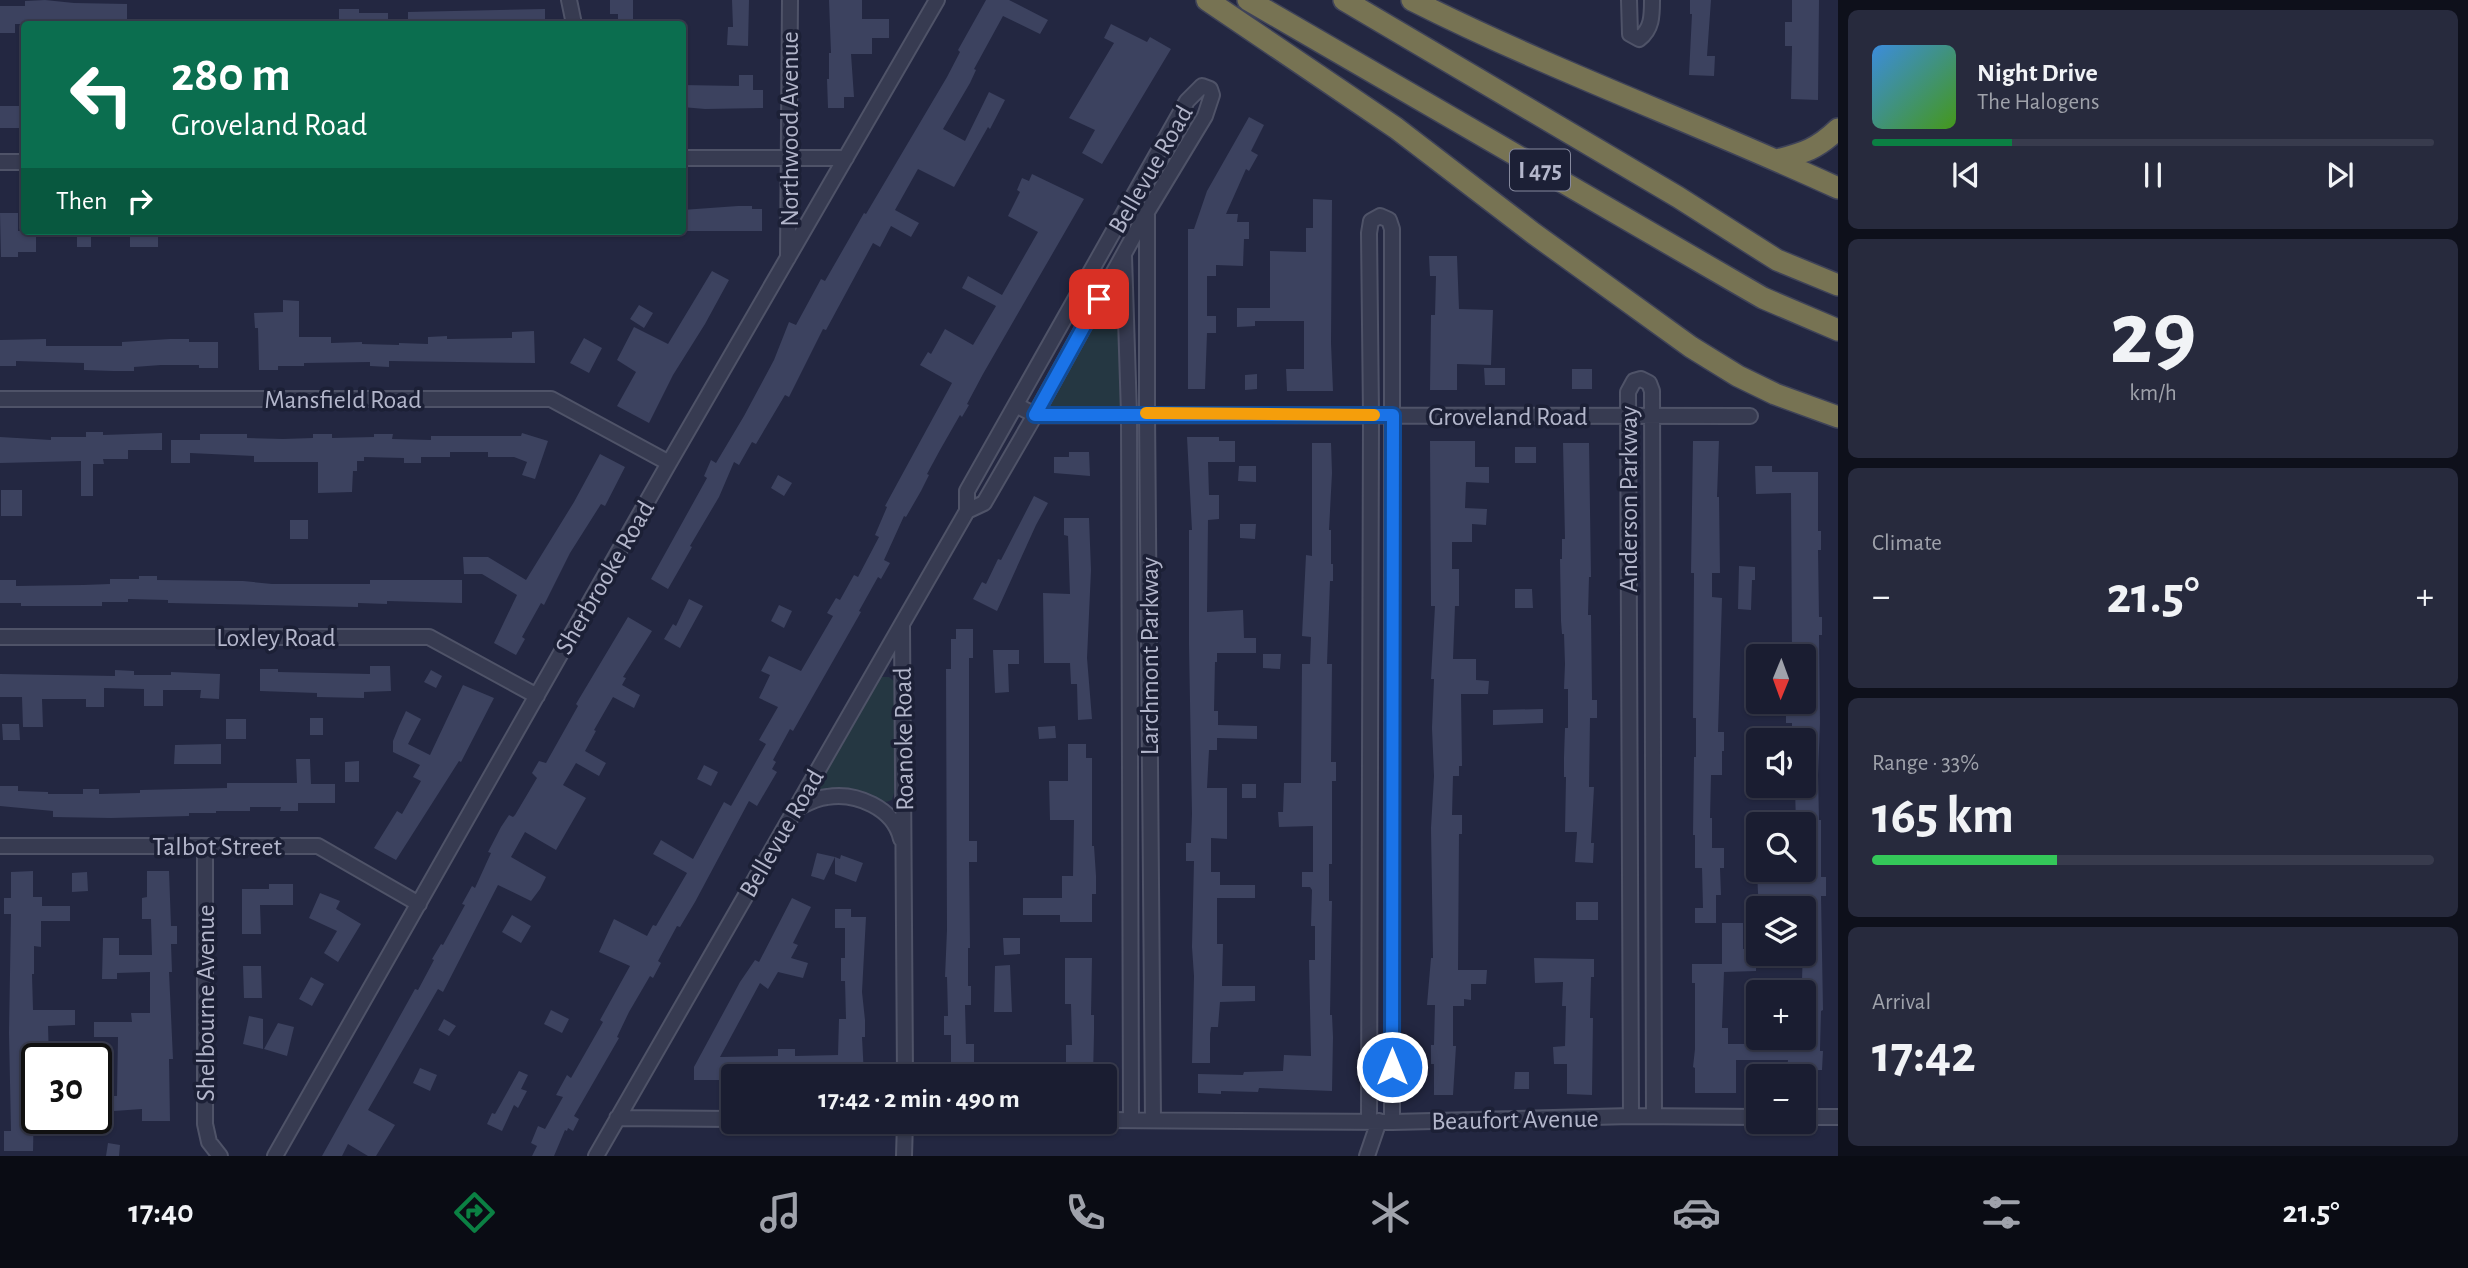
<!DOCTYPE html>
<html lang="en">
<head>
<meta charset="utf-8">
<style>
  body { margin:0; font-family:"Alegreya Sans",sans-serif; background:#272a3d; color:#f1f3f6; height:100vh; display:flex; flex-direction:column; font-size:26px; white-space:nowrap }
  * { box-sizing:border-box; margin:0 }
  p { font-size:23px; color:#9fa2ab }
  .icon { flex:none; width:38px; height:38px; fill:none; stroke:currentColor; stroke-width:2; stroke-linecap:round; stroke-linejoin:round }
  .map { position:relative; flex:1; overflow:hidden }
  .sheet { display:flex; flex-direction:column; gap:10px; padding:10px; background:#0e101b; width:630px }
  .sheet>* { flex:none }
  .top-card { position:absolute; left:21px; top:21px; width:665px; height:214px; border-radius:7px; box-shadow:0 2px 5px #0004,0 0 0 2px #383b4d; background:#0b6e4f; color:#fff; overflow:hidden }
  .needle { width:46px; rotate:181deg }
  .tools { position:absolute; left:1746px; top:644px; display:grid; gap:14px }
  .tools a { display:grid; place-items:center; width:70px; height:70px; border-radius:7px; background:#1a1d31; box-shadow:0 2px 5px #0004,0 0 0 2px #383b4d; font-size:35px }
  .speed { position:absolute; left:21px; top:1043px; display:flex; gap:14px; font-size:35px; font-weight:700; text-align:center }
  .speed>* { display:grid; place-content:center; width:91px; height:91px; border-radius:50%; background:#1a1d31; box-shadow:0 2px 5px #0004,0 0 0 2px #383b4d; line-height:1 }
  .speed .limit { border:4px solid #111; border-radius:10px; background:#fff; color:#111 }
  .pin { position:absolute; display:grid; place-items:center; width:60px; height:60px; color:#fff; margin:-30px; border-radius:14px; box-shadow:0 4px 10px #0006 }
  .me { position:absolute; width:77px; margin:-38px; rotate:0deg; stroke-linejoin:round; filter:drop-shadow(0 0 5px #0008) }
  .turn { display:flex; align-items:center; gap:24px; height:147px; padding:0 35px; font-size:32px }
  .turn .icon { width:91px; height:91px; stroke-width:2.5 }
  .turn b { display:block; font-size:49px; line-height:60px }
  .then { display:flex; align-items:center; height:66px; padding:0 35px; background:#0003; gap:14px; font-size:26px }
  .big { font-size:52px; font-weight:700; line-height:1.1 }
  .sheet .tile { flex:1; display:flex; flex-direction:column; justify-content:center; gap:10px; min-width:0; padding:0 24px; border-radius:10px; background:#272a3d }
  .sheet .dial { align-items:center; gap:0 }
  .dial b { font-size:91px; line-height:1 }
  .song { display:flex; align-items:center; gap:21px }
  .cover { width:84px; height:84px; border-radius:10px; background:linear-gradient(135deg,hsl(210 70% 55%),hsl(100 70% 35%)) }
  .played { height:7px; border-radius:4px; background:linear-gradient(90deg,#0b8043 25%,#383b4d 25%) }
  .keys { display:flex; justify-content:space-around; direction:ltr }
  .heat { display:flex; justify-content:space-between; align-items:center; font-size:38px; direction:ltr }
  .charge { height:10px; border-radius:5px; background:linear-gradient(90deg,#34c759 33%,#383b4d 0) }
  .trip { position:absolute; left:721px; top:1064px; width:396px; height:70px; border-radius:7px; background:#1a1d31; box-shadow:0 2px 5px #0004,0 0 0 2px #383b4d; font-weight:700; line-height:70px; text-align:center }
  .dock { display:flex; height:112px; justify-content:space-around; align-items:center; background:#0a0c14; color:#9fa2ab }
  .dock .icon { width:49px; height:49px }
  .dock .selected { color:#0b8043 }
  .dock b { font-size:32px; color:#f1f3f6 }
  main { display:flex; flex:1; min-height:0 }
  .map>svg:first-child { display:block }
</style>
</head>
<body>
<main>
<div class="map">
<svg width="1838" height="1156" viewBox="0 0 1838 1156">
  <rect width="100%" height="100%" fill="#232741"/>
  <path fill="#253742" d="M1116 285 1120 288 1124 410 1041 412 1111 289Z
    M880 677H889L894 681V793L892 800C881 805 875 799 865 795 848 788 830 790 812 790Z"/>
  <path fill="#3c425f" d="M45 0 74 3 127 4V24H15V33H0V6H25V1Z
    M610 0H633V22H618V14H610Z
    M732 0H749L748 46 727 45 728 27H733Z
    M829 0H862V19H889V38H872V54H851L854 97H844V108H828L827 79H829V53H831Z
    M986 0H1009L1048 20 1040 34 1003 16 974 69 976 70 970 83 943 129 965 141 989 92 1005 100 990 129 988 127 954 187 918 169 895 210 919 223 911 237 891 226 880 247 873 243 826 330 823 329 789 397 785 395 756 444 752 442 739 465 734 462 719 497 690 546 692 547 668 589 651 579 707 478 704 476 711 460 716 463 744 416 774 360 789 322 796 325 821 279 825 281 864 213 866 214 947 77 960 52 958 50Z
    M1690 0H1711L1707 56H1715L1714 76 1689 75 1692 14H1690Z
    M1792 0H1819L1818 100 1791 99 1792 46H1785V22H1792Z
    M339 9H359V13H388V24H339Z
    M545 9V24H408V12Z
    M1111 24 1147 42 1150 37 1171 49 1102 164 1082 153 1095 130 1069 118 1114 43 1104 38Z
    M739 75H753V90H763V108L705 109 682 107V85L739 86Z
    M0 106H19V128H0Z
    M1249 117 1264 125 1251 151 1258 155 1249 171 1246 169 1226 214H1238L1237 222H1249V239H1244L1243 266 1216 265V276H1207V316H1216V333H1207L1205 389H1188V229H1194L1207 191Z
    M1032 174 1084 199 983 374 967 404 969 405 962 417 960 415 940 450 927 474 929 475 921 491 906 517 904 516 884 560 890 563 881 579 878 577 859 611 861 612 793 731 790 729 773 760 776 762 772 769 777 772 757 806 749 801 695 902 680 927 677 926 658 961 661 963 653 978 650 976 629 1012 617 1037 619 1038 574 1116 579 1119 573 1131 568 1128 567 1131 565 1130 554 1156H532L537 1146 531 1143 538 1126 545 1129 563 1097 556 1095 567 1075 571 1078 603 1022 600 1020 630 966 599 952 614 919 647 936 653 925 656 926 687 873 653 854 661 840 693 859 724 802 731 806 766 744 759 740 778 707 759 698 770 675 761 671 769 656 801 671 833 616 827 613 836 598 840 600 854 575 858 577 879 537 875 535 887 507 885 506 952 383 920 365 928 352 931 354 945 329 973 345 983 328 996 306 962 288 968 276 1002 295 1038 232 1008 216 1020 192 1017 190 1022 178 1029 181Z
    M1313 199 1332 200 1331 343 1333 391H1287L1286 369H1304V321H1255V326L1237 327V308H1270V251L1306 252V228H1313Z
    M738 206H752V209H762V231H682V210Z
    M0 213H18V231H36V252H18V257H1Z
    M77 231H91V247H77Z
    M130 231H158V247H130Z
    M1429 256H1457L1459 309 1493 310 1491 365 1457 364V390H1430L1431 315H1435L1436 276H1430Z
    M712 271 729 280 705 324 673 375 649 423 617 406 636 372 617 360 634 327 668 344Z
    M283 300 299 301V337H331V343L362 342V344L399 345V343L428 344V337L447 336V339L512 338V332L534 331 535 363 389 361V367L370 366V362L304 363V366H278V370H259L258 328H255L254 313 283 312Z
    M639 305 653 313 644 328 630 319Z
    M584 338 602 348 589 373 570 363Z
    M46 339V346H122V342L170 339H189V342H218V368H199V365H161L134 367V371H113L84 370V363L16 361V366H0V340Z
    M1484 368H1505V385H1485Z
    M1572 369H1592V389H1572Z
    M1257 374V389L1245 390V375Z
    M86 432H103V435L162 433V450H128V459H103L104 464H93V496H81V461L0 463V437L51 440V437H86Z
    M522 433 548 441 535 479 522 475 527 462 514 457H488V452H450V457H421V463H404V458L364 457V461H357V471H353L352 492 318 493V462H254V456L190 453V463H171V440H200V434H247V438L283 439 313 438V434H332V438L374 437V434H393L392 439 431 440V436H521Z
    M1187 437H1219V441H1235V462H1208L1209 495H1219V519L1208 520 1207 612 1243 610 1244 638H1256V653H1217V662H1215L1214 711H1218V725L1257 726V739L1217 738V750H1209L1207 788H1227V839L1211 838V872H1220V885H1255V898H1217V944H1223L1222 986H1255V1001L1220 1002 1218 1027H1211L1210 1034V1063H1192L1194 976 1192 947 1194 861H1186V843H1191L1192 814 1189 645V530H1192Z
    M1430 441H1475V467H1489V483L1466 482 1465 508 1487 509 1486 525 1472 524V542H1452V569H1459V606H1455L1453 659H1476V680L1489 681 1488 694H1461L1462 766H1459V776H1453L1452 815H1462V834H1459L1458 970H1487L1486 984H1471V1000L1464 999V1006H1453V1046H1456L1453 1095H1434V1064H1431V1045H1434L1435 1005H1427L1431 958H1433L1431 828 1434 776 1432 728 1434 679H1431L1435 606H1431Z
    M1693 441H1719L1717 497H1719L1720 573H1712V597L1722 598 1718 732H1724V751H1722V775H1711L1710 818H1712V848H1724V868H1720L1721 895H1716V923H1695V908H1703L1702 868H1695V835H1693L1694 757H1696V718H1693L1694 573H1691Z
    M1312 443H1331L1332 473 1329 530H1331V564H1333V581H1330L1327 664H1332L1331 762H1336V781H1332V864H1329V901H1332L1330 1015H1332L1333 1037 1332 1091 1259 1088 1258 1092 1221 1091V1094L1198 1093V1074L1243 1075 1244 1072 1283 1071 1284 1055 1311 1056 1309 960H1315V926H1311L1312 890 1310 887H1302V872H1313V826L1279 827 1278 812H1283L1284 783H1301L1302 664H1310L1311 637 1302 636 1306 555 1312 556Z
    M1563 443H1589L1591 577H1589L1588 615H1591L1592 700H1597V718H1590L1589 787H1594L1591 843H1594L1593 863 1575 862 1577 832H1565L1566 777H1564V757L1565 728H1568V689H1564L1565 664 1564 634H1562L1561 621 1560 559H1562V539H1565Z
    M1515 447H1536V463H1515Z
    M1069 452H1089L1090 476 1054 473V457H1069Z
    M600 454 625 467 605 506 601 504 570 553 544 605 541 603 522 637 525 639 516 655 494 643 517 595 482 574H464L463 557H488L526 580 574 502Z
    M1239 466H1256V482L1238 481Z
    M1755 466H1772V472H1818V531H1821V550H1818L1819 617H1822V635H1819L1820 723 1818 775 1819 820H1821V877H1826V896H1821L1823 1010 1821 1011 1820 1051H1823L1822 1070H1818V1092H1804V1076H1792L1793 1069H1787L1788 1060H1736V1093H1695V1068L1693 1067 1695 1049V983H1692V964H1722V923H1743V949H1756V971L1724 972 1722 1028H1728V1044H1792V1038H1804V981H1802L1804 908H1760L1758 893 1757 870H1772V877H1804V824H1796L1795 789 1804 788V740H1792V723H1786V702H1804V656H1792L1791 493 1756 494Z
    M778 475 792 483 784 496 771 488Z
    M1 490H22V516H1Z
    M1034 496 1048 503 1036 525 997 611 973 599 982 582 986 584 998 559 1001 560Z
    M1064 518H1089L1091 570 1087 658 1092 719 1078 720 1077 684H1071L1070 663H1044L1043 593 1070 594 1068 536 1064 535Z
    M290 520H308V539H290Z
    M1240 524H1256L1255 539 1240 538Z
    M1739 566 1755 567V580H1752L1751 610 1738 609Z
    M139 576H157V580L243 581 272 584H370V580H462V603L387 601V604L358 603V607L168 603V600L128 599V602H102V606H21V603H0V580H16V586L83 585 110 584V579H139Z
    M1515 589H1532L1533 608H1515Z
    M689 599 703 606 680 648 664 639 673 624 676 626Z
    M779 605 792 611 784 628 771 621Z
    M628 617 652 631 623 677 626 678 622 685 640 695 634 708 613 697 594 730 596 731 585 751 606 763 599 776 576 763 563 785 586 798 556 850 525 832 511 857 546 877 540 889 531 901 498 885 443 992 438 989 368 1110 395 1125 376 1156H368L348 1144 342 1156H322L415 989 418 990 434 960 432 959 441 944 443 945 465 905 462 904 472 886 475 888 491 853 488 852 501 827 509 815 513 817 515 815 537 778 532 773 539 761 546 763 578 706 576 704Z
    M956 629H973V658H969V841H977V862H969L970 948H968V986H971V1005H965L966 1044H974V1062H968V1076H951V1035H944V1016H948L947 977H945L947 930 946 669H951V639H956Z
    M993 650H1019V664H1008L1009 692 995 693Z
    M1263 654H1281L1280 669 1263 668Z
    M370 666H390L391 691 364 692V698L317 697V693L260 691V669H278V672L370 674Z
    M115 670 134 671V675H171V672L220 674 219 699 200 698 201 690H163V706H144V689L104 688V707H86V699H42L43 727H23L22 697H0V674L115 676Z
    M431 670 442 676 436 688 424 682Z
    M463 685 494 698 461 762 459 761 396 860 374 848 397 811 402 814 421 781 413 777 420 765 393 752V741L399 726 406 711 421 719 408 744 430 755Z
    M1543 709V723L1493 725V710Z
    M310 718H323V735H310Z
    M226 719H246V739H226Z
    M2 724H19L20 740H3Z
    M1055 726 1056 738 1039 739 1038 727Z
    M221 744V764H174L175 745Z
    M1068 744H1086V758H1092V846H1094L1096 876V894H1092V922H1060V915H1023V898H1062V876H1073L1074 820H1050L1049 781H1068Z
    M296 759H310L311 784H335V803H298V811H280L281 807H250V811H216V813H189V816L111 818 53 817V811L0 806V786H18V791L48 792V794H83V789H99V794L140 793V790L227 788V783H297Z
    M359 761V782H345V762Z
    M704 765 718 772 711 786 697 779Z
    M1242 784H1256V798H1242Z
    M817 853 835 857 824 880 811 876Z
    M841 855 863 863 856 882 835 874V857L840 859Z
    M33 871V897H42V906H70V921H41V947L34 946V974H32L33 1010H75V1025L48 1026 49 1059H37V1063H30V1104H34L33 1151H4V1131H11L9 1033 11 914H4V898H11V872Z
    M147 871H169L171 926H177V944H171L172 972H169L173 1059H169L170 1121H142V1109L114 1111 113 1096H117L118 1037H94V1022H132L131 1013H150V972L117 973V979H102L103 938H119V955H152L151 919H142V898L147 897Z
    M87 872 88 891 72 892V873Z
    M269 884H293V905H260L261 934H242V889H269Z
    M320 893 340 901 336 909 361 924 338 962 324 953 337 931 309 918Z
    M792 898 811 907 793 943 798 945 791 958 808 963 803 978 778 972 768 989 760 983 720 1057 778 1056V1049H795V1056L838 1055 839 1019H846L845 981H841V958H845V928H835V909H851V917H866L862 992 865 1020V1037H862L864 1076H726V1080H694V1067L740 982 755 960 759 962Z
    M1576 902H1598V920H1576Z
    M512 915 531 926 521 943 502 932Z
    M1003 938H1020V954L1004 955Z
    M1065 958H1092L1091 1015H1094V1033L1093 1076H1066V1045H1072L1071 1004H1065Z
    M1534 958 1594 959V977H1591L1590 1018H1593L1592 1095 1567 1094V1064H1554L1553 1047 1565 1046 1566 1006H1562L1563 982 1535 983Z
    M1010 965 1012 1012H994L995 966Z
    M243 966H261L262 998H244Z
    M311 977 324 984 312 1006 299 999Z
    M551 1010 569 1019 562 1033 544 1024Z
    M249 1016 263 1019V1049L243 1044Z
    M444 1019 456 1026 449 1036 438 1030Z
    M278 1023 294 1027 287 1056 264 1049Z
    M420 1068 437 1075 430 1091 413 1083Z
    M519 1071 528 1075 521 1089 527 1091 518 1108 514 1105 502 1131 487 1124 492 1113 495 1114Z
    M1515 1072H1529V1089H1514Z
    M108 1143 120 1145 119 1156H106Z"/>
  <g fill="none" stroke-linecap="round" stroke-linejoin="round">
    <g stroke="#4f5368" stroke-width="18">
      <path id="street" d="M569 0 574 24
        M1629 0 1630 34 1639 39C1652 29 1652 16 1652 0
        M682 158H846
        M0 162H24
        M1147 215V413L1153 1120
        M1124 256 1129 414 1131 1120
        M788 258 790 0
        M0 399H551L669 463
        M1016 405 1035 415 1750 416
        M902 625 905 1076
        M0 637H429L537 696
        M796 809C806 804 815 798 827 797 856 792 894 808 901 839
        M0 846H318L419 904
        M205 847V1124L209 1142 220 1156
        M1631 1116 1628 392 1634 381 1641 379 1649 383 1652 391 1654 1116
        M1804 1117H1838
        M617 1118 733 1119
        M1104 1120 1392 1122 1631 1116 1759 1117
        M1369 1120 1371 415 1369 233 1371 221 1380 216 1389 220 1392 229V1122
        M275 1156 669 463 937 0
        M596 1156 967 511V491L1187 101 1202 86 1210 89 1212 95 1205 116 1147 212 1035 415 984 503 967 511
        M904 1156 905 1122
        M1367 1156 1379 1121"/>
    </g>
    <g stroke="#3f4358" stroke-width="24">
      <path id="highway" d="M1207 0 1396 128 1533 233 1691 347 1738 376 1775 394 1838 417
        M1248 0 1763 298 1838 330
        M1344 0 1678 197 1777 260 1838 285
        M1412 0C1551 70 1697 123 1838 188
        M1777 160C1804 153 1817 149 1838 129"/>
    </g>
    <use href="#street" stroke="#373b51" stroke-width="14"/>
    <use href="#highway" stroke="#777353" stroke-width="21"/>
  </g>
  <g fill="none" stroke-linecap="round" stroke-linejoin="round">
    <g stroke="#114b97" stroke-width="18">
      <path id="route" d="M1099 299 1035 415H1393L1392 1067"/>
    </g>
    <use href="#route" stroke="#1a73e8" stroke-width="12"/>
    <path stroke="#f59e0b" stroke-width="12" d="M1146 413 1374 415"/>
  </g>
  <g text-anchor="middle" stroke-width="7" stroke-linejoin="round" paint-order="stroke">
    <rect fill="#1c2036" stroke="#86899e" stroke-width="2" x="1510" y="149.5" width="60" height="41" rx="5"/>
    <g font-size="24" font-weight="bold" fill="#b3b6cb">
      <text x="1540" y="178">I 475</text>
    </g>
    <g font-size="26" fill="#b3b6cb" stroke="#1c2036">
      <text transform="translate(789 129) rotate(-90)" y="9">Northwood Avenue</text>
      <text transform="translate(1150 169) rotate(-60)" y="9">Bellevue Road</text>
      <text x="343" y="408">Mansfield Road</text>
      <text x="1508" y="425">Groveland Road</text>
      <text transform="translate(1628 499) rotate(-90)" y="9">Anderson Parkway</text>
      <text transform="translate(604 577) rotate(-60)" y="9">Sherbrooke Road</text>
      <text x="276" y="646">Loxley Road</text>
      <text transform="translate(1149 656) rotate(-90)" y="9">Larchmont Parkway</text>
      <text transform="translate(903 739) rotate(-91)" y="9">Roanoke Road</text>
      <text transform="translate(781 833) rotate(-60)" y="9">Bellevue Road</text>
      <text x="217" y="855">Talbot Street</text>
      <text transform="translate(205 1003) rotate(-90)" y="9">Shelbourne Avenue</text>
      <text transform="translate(1515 1119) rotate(-1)" y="9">Beaufort Avenue</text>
    </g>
  </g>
</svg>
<div class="tools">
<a><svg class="needle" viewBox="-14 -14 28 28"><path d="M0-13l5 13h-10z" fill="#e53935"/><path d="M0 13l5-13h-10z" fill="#9fa2ab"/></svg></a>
<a><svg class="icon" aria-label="sound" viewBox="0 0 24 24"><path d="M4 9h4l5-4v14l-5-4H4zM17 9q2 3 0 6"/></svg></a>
<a><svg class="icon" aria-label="search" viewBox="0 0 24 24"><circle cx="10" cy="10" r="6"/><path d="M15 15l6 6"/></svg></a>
<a><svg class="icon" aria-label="layers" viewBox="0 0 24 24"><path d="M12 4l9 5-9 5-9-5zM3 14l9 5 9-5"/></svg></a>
<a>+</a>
<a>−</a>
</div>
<div class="speed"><div class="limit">30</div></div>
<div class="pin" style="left:1099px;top:299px;background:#d93025"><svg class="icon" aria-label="arrive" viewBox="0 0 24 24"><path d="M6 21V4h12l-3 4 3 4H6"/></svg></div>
<svg class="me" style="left:1392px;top:1067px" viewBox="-20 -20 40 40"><circle r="17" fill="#1a73e8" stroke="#fff" stroke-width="3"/><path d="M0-11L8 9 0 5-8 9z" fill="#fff"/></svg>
<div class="trip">17:42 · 2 min · 490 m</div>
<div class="top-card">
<div class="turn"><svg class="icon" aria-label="left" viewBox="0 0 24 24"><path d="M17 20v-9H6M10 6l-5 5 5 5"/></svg><div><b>280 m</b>Groveland Road</div></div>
<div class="then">Then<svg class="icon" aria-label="right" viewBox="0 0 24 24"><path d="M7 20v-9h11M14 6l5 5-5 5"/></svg></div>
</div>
</div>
<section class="sheet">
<div class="tile">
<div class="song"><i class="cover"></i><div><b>Night Drive</b><p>The Halogens</p></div></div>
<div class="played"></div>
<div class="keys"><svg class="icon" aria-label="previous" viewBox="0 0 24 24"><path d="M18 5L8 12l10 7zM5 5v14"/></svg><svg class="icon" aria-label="pause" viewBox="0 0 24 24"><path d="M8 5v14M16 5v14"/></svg><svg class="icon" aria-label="next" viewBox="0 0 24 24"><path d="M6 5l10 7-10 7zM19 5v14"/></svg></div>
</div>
<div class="tile dial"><b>29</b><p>km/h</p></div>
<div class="tile"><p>Climate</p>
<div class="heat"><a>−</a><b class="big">21.5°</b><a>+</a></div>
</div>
<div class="tile"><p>Range · 33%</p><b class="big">165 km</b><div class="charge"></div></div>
<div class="tile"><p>Arrival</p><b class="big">17:42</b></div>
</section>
</main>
<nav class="dock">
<b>17:40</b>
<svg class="icon selected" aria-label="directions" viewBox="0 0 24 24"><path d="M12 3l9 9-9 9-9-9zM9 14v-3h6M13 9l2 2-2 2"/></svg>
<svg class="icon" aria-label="music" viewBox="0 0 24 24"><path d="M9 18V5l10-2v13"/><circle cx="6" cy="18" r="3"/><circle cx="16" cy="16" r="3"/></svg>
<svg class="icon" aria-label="phone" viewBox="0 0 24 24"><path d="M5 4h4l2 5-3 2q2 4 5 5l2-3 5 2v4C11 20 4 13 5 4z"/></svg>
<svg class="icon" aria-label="climate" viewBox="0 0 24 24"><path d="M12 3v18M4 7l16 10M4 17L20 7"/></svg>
<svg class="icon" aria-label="car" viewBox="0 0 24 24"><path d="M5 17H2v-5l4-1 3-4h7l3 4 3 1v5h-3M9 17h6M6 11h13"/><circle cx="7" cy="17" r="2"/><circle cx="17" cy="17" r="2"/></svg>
<svg class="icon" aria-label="filters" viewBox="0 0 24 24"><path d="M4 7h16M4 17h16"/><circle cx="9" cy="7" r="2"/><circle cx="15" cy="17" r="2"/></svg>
<b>21.5°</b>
</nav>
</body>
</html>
